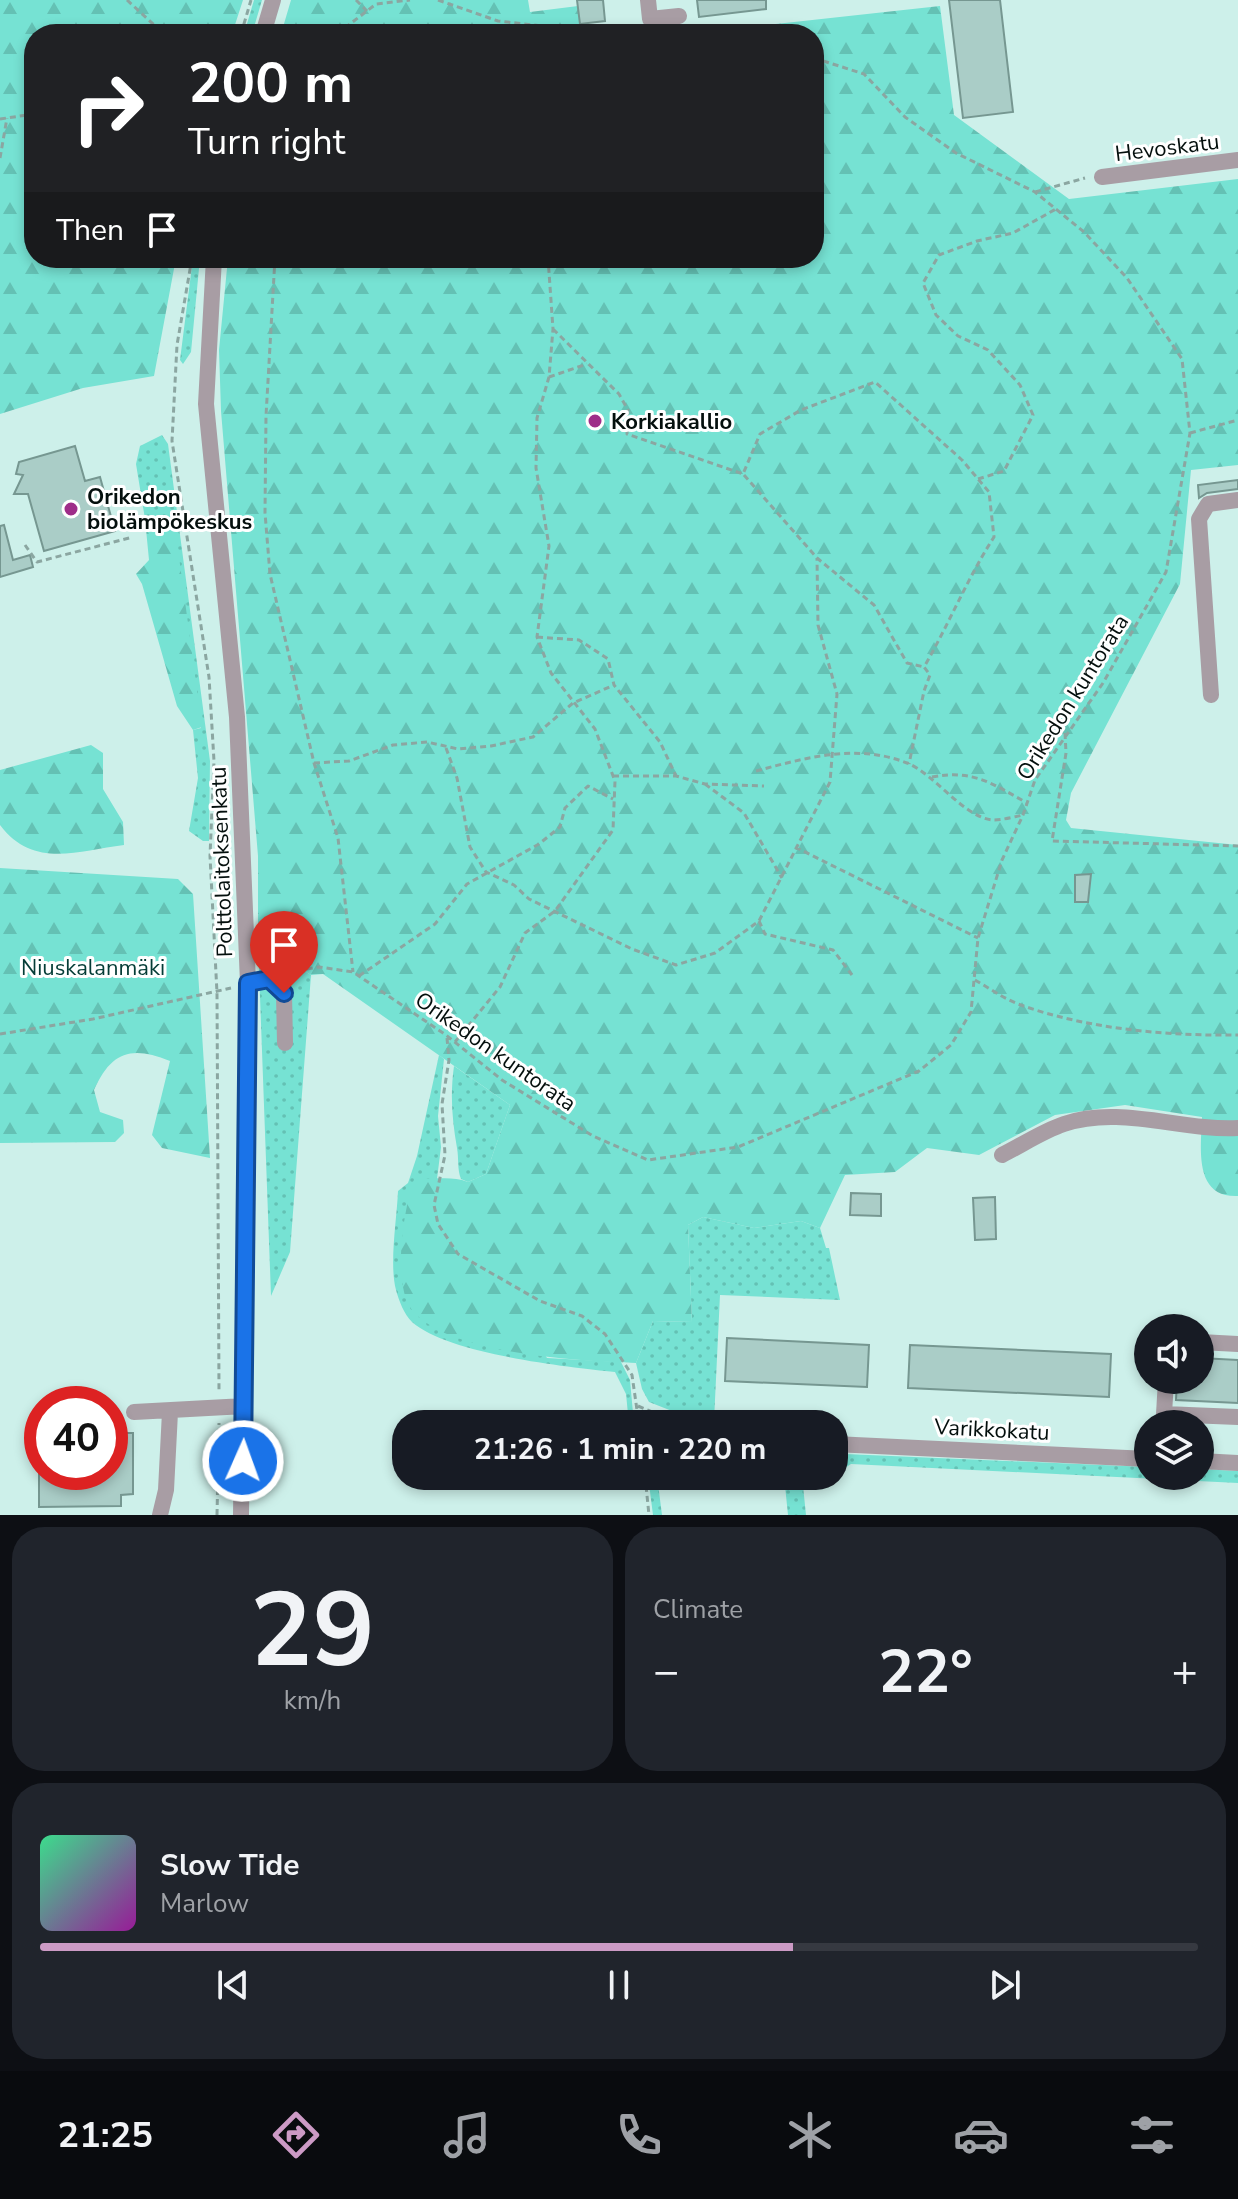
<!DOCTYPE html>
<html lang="en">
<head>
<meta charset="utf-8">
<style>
  body { margin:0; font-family:"Nunito Sans",sans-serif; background:#20242c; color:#f1f3f6; height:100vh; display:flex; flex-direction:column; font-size:30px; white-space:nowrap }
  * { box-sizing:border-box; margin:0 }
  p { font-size:26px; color:#9ea1a6 }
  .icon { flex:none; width:44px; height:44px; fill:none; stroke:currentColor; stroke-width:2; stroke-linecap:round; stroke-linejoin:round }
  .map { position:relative; height:1515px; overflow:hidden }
  .side { display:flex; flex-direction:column; gap:12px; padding:12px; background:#0d0f14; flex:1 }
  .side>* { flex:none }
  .top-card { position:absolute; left:24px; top:24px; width:800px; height:244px; border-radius:32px; box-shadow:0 4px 12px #0003; background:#202124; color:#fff; overflow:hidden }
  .tools { position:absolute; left:1134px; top:1314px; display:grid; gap:16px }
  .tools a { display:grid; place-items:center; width:80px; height:80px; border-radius:50%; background:#171b24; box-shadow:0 4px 12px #0003; font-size:40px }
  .speed { position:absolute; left:24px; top:1386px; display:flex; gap:16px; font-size:40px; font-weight:700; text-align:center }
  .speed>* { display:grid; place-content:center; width:104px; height:104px; border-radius:50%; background:#171b24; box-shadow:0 4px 12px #0003; line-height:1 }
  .speed .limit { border:12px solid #d22; background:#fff; color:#111 }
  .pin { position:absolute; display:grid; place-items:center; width:68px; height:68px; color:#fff; margin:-82px -34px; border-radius:50% 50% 50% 0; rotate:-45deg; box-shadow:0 0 8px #0007 }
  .pin .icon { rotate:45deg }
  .me { position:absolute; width:88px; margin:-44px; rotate:2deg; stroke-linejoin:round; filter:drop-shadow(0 0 6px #0008) }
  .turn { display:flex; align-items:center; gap:28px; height:168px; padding:0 32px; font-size:36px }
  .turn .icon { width:104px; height:104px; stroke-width:2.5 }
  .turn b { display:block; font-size:56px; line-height:68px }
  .then { display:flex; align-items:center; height:76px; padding:0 32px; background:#0003; gap:16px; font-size:30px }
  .big { font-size:60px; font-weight:700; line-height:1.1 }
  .side .tile { flex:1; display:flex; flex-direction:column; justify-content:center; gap:12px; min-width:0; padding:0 28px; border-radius:32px; background:#20242c }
  .side .dial { align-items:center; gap:0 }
  .dial b { font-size:104px; line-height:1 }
  .song { display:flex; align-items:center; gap:24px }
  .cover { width:96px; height:96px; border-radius:12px; background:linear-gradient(135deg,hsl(150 70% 55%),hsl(300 70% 35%)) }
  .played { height:8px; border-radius:4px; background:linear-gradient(90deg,#cc9ac5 65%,#363941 65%) }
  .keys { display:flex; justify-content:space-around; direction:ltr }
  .heat { display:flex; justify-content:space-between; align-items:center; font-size:44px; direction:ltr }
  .side .tiles { flex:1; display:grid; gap:12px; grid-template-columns:1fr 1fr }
  .tile:last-child { grid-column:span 2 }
  .trip { position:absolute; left:392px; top:1410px; width:456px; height:80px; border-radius:32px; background:#171b24; box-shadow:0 4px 12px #0003; font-weight:700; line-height:80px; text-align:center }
  .menu { display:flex; height:128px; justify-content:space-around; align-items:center; background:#090b0e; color:#9ea1a6 }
  .menu .icon { width:56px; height:56px }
  .menu .selected { color:#cc9ac5 }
  .menu b { font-size:36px; color:#f1f3f6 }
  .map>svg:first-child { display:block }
</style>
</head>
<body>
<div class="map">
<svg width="1238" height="1515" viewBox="0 0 1238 1515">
  <defs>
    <pattern id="grass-dots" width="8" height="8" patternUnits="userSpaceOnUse" patternTransform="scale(2)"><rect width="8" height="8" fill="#76e2d3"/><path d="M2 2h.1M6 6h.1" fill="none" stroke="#64c1b4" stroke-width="1.8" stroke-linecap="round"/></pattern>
    <pattern id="forest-firs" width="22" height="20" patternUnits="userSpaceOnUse" patternTransform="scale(2)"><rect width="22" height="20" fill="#76e2d3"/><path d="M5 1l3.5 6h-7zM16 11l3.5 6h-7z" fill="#64c1b4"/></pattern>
  </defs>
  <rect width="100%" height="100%" fill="#cdf0ea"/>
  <path fill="url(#grass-dots)" d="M254 0H262L252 34H244Z
    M193 258H200L191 352 183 364 180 360Z
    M162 435 168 444 210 761 209 841H203L189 831 198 778 193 730 201 728 168 523 145 519 136 464 140 446Z
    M258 942 311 975 290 1252 271 1296Z
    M439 1055 444 1059 438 1116 441 1147 437 1179 430 1180 547 1358 621 1362 630 1380 634 1424H629L626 1394 615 1372C567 1367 448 1354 412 1322 404 1314 399 1301 396 1290 389 1264 397 1218 398 1191L408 1183 417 1156Z
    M454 1066 510 1105 486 1174 468 1182 461 1179C457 1169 459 1159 457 1148 452 1119 450 1095 454 1066Z
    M703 1217 754 1228 801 1221 820 1228 826 1248H829L840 1300 720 1295 714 1421 672 1411 649 1402 642 1389 636 1363 653 1321 692 1322 688 1225Z
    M845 1454 1148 1467V1476H1200V1469L1238 1471V1483L851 1464 834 1475V1463Z
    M648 1476H657L662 1515H653Z
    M784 1476H802L806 1515H788Z"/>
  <path fill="url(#forest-firs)" d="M0 0H243L232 34H34V258H176L154 376 83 388 0 414Z
    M291 0H528L530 12 578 6 580 24 659 34H281Z
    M940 6 954 115 1069 199 1238 179V465L1191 470 1180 584 1071 793 1066 820 1071 828 1238 845V1196C1193 1198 1201 1147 1202 1117L1125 1105 1055 1115 979 1155 927 1148 895 1172 845 1175 820 1228 801 1221 754 1228 703 1217 688 1225 692 1322 653 1321 636 1363C586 1361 426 1355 406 1299 395 1266 404 1207 415 1177 434 1181 450 1175 468 1182L486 1174 510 1105 323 974 311 975 258 942V856L221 411 219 350 228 258H814V34H686Z
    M145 519 168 523 176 535 202 727 193 730 177 706 142 584 136 574 149 560Z
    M91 745 103 753V789L123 822 124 845C77 851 33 869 0 825V770Z
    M0 868 178 879 193 894 210 1158 162 1148 152 1135 170 1061C131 1045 111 1052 94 1090L100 1112 123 1120 124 1133 115 1142 0 1143Z"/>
  <path fill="#aacdc7" stroke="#769791" stroke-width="2" d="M577 0H603L605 21 580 24Z
    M697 0H766V9L699 17Z
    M949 0H1000L1013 112 963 118Z
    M75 446 85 481 100 477 115 531 44 551 28 494H14L23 475 16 474 19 462Z
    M1238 480V489L1207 493 1199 498 1198 485Z
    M4 525 13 560 30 555 33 567 0 577V526Z
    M1091 874 1088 902H1075V875Z
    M851 1193 881 1194V1216L850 1215Z
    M995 1197 996 1239 975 1240 973 1198Z
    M727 1338 869 1345 867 1387 725 1381Z
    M910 1345 1111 1354 1109 1397 908 1388Z
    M1200 1358 1238 1360V1403L1176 1400 1177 1380H1200Z
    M110 1433H133V1494L121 1495V1506L39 1507V1472H110Z"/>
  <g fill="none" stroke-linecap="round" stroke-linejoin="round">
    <path stroke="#8ba6a1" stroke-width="3" stroke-dasharray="6 4" stroke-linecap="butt" d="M127 0 164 34
      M356 0 367 11
      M438 0 498 21 569 29 577 34
      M241 34 251 0
      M337 34 376 4 410 0
      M0 119 34 114
      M0 158 7 118
      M1035 192 1085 178
      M192 258 177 345 172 441 209 677 214 761 210 856 217 993 219 1391
      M275 258 266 416 265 513 270 574 314 763 338 838 353 972
      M553 329 619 394 628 410 627 434 743 474 760 434 801 410 875 382 962 460 989 492 994 537C967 579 949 624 924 667L930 675 924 691 909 764
      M549 377 587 364
      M1190 433 1238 420
      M744 475 817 558 874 605 907 663 924 667
      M978 479 1004 471 1033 415 1020 385 988 350 958 336 936 315 923 283 939 255 977 241 1013 233 1056 209
      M25 545 37 562 133 537
      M537 637 579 640 608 659 614 685 660 742 676 776
      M1065 733 1066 753 1052 841 1238 846
      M446 748 457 778 470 847 486 872 514 885 529 899 632 949 676 965 715 953 759 921 830 782 837 694 818 625 817 558
      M314 763 349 761 393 745 427 742 458 749 491 746 533 737 573 703 614 685
      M756 771C805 758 857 743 907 763 935 774 964 818 993 820 1002 820 1014 817 1023 815
      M613 776H676L705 784 764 786
      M932 777C973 769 993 784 1027 803
      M705 784 744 813 782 878
      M795 847 978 938
      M759 921 765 934 833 950 852 975
      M287 972 319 967 353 972 446 1035 502 1080 593 1136 648 1160 738 1147 919 1071 951 1045 971 1012 978 938 1002 860 1023 815 1035 780 1103 683 1166 572 1190 433 1182 359 1127 278 1084 232 1035 192 956 153 905 117 864 74 814 58
      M359 976 435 924 467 884 539 844 560 827 565 808 588 786 613 799
      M975 980C989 988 1003 998 1018 1004 1086 1029 1167 1036 1238 1035
      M0 1034 93 1019 231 988
      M447 1038 449 1060 442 1104 445 1155 434 1205 438 1224 458 1254 540 1301 582 1316 605 1334 632 1375 639 1424
      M455 1042 500 987 525 933 555 911 613 830 615 781 595 729 551 673 537 637 549 546 536 468 537 418 549 377 553 329 548 258
      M638 1406 682 1424
      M645 1476 649 1515
      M217 1515 219 1423"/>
    <path stroke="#a89da4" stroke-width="16" d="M648 0 650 19 679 16
      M263 34 273 0
      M1102 177 1238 160
      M214 258 206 404 237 717 248 983 241 1515
      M1211 695 1199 519 1208 504 1238 500
      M248 983 269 979 284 993 285 1043
      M1002 1155C1022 1145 1043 1131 1064 1124 1120 1105 1181 1131 1238 1128
      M1200 1342 1238 1344
      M134 1412 245 1406
      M1164 1414 1166 1380
      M1163 1424 1164 1414 1238 1417
      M834 1444 1148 1459
      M1200 1461 1238 1463
      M160 1515 166 1490 170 1412"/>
  </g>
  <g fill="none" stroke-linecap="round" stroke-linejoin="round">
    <g stroke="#114b97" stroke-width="20">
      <path id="route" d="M243 1461 248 983 269 979 284 993"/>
    </g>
    <use href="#route" stroke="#1a73e8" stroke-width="14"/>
  </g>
  <g fill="#9e2d89" stroke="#fff" stroke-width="3">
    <circle cx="595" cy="421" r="8"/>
    <circle cx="71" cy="509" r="8"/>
  </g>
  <g text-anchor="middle" stroke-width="6" stroke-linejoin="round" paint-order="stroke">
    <g font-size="22" fill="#040f0d" stroke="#fff">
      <text transform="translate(1167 147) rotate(-7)" y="8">Hevoskatu</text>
      <text transform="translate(1072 697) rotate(-58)" y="8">Orikedon kuntorata</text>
      <text transform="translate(221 862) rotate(-92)" y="8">Polttolaitoksenkatu</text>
      <text transform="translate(496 1051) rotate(35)" y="8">Orikedon kuntorata</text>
      <text transform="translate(992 1429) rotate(3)" y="8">Varikkokatu</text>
    </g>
    <g font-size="22" font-weight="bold" fill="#040f0d" stroke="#fff" text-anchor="start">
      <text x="611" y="429">Korkiakallio</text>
      <text x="87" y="504">Orikedon<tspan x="87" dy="25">biolämpökeskus</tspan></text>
    </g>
    <g font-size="22" fill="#043c36" stroke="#fff">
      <text x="93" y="975">Niuskalanmäki</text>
    </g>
  </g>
</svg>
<div class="tools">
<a><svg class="icon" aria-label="sound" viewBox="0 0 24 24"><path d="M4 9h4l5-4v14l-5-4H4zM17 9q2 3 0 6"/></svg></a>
<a><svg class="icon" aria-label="layers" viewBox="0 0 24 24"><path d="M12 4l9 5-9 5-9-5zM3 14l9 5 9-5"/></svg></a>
</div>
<div class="speed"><div class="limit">40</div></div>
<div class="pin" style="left:284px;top:993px;background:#d93025"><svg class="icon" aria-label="arrive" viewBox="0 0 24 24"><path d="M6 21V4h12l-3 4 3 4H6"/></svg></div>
<svg class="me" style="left:243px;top:1461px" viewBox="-20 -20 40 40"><circle r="17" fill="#1a73e8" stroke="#fff" stroke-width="3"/><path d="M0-11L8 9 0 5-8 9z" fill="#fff"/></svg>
<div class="trip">21:26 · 1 min · 220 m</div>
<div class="top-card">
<div class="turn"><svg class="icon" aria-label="right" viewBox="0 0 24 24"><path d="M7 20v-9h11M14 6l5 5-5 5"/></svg><div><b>200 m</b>Turn right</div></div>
<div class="then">Then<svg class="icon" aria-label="arrive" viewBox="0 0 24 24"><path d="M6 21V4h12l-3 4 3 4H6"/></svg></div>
</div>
</div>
<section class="side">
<div class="tiles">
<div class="tile dial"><b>29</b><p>km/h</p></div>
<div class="tile"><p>Climate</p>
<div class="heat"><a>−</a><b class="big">22°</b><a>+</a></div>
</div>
<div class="tile">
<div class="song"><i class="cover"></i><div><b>Slow Tide</b><p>Marlow</p></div></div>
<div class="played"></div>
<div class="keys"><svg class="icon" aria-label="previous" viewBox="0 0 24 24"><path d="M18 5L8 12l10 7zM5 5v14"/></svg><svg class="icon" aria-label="pause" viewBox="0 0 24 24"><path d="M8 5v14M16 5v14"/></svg><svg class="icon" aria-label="next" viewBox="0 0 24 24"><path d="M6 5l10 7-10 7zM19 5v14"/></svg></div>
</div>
</div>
</section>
<nav class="menu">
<b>21:25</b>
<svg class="icon selected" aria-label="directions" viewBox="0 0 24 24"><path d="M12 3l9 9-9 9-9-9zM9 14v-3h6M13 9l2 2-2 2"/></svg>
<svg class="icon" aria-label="music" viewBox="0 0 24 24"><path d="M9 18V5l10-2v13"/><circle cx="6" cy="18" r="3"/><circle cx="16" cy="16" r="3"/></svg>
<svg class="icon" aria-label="phone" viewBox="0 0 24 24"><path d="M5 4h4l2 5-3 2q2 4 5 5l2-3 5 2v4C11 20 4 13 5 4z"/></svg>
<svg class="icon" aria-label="climate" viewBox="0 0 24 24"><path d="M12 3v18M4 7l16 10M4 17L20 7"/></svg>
<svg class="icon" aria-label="car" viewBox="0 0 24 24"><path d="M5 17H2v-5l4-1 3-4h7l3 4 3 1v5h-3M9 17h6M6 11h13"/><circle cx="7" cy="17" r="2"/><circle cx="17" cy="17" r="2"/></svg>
<svg class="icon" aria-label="filters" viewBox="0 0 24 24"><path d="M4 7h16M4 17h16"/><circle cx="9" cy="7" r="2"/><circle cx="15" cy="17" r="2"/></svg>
</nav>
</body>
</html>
